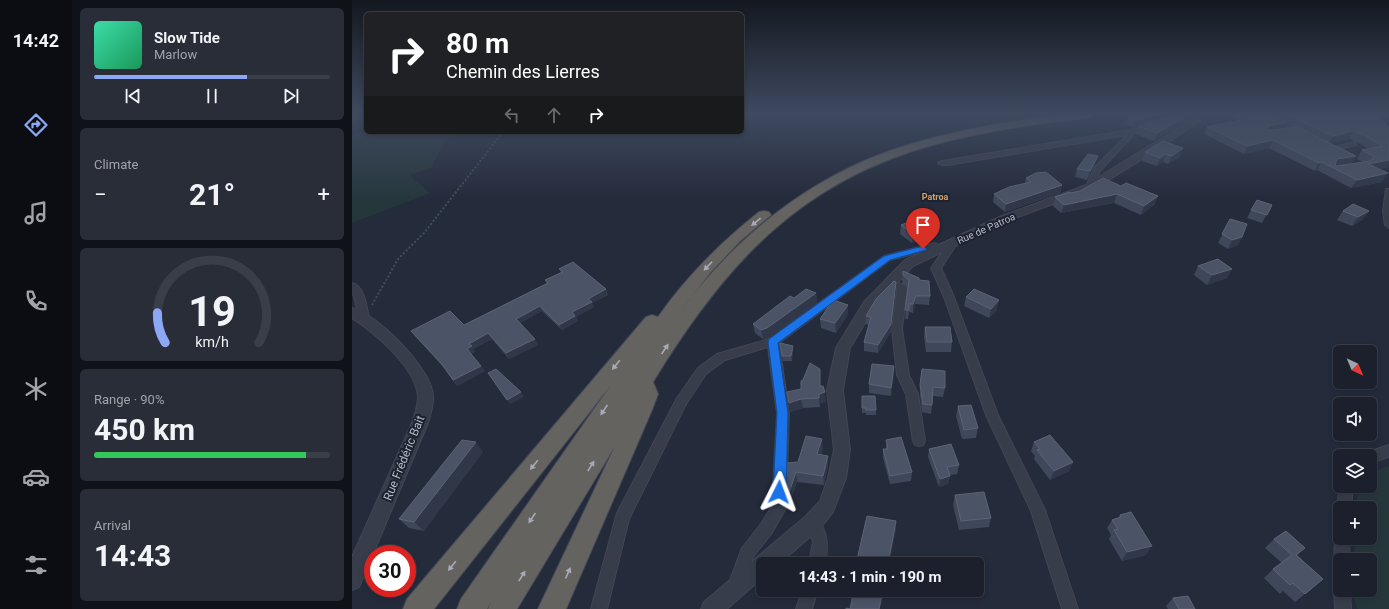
<!DOCTYPE html>
<html lang="en">
<head>
<meta charset="utf-8">
<style>
  body { margin:0; font-family:Roboto,sans-serif; background:#282d38; color:#f1f3f6; height:100vh; display:flex; flex-direction:column; font-size:15px; white-space:nowrap }
  * { box-sizing:border-box; margin:0 }
  p { font-size:13px; color:#a0a3a9 }
  .icon { flex:none; width:22px; height:22px; fill:none; stroke:currentColor; stroke-width:2; stroke-linecap:round; stroke-linejoin:round }
  .map { position:relative; flex:1; overflow:hidden }
  .side { display:flex; flex-direction:column; gap:8px; padding:8px; background:#0f1218; width:280px }
  .side>* { flex:none }
  .hud { position:absolute; left:12px; top:12px; width:380px; height:122px; border-radius:6px; box-shadow:0 2px 6px #0003,0 0 0 1px #393e48; background:#202124; color:#fff; overflow:hidden }
  .needle { width:26px; rotate:136deg }
  .buttons { position:absolute; left:981px; top:345px; display:grid; gap:8px }
  .buttons a { display:grid; place-items:center; width:44px; height:44px; border-radius:6px; background:#1b202c; box-shadow:0 2px 6px #0003,0 0 0 1px #393e48; font-size:20px }
  .speed { position:absolute; left:12px; top:545px; display:flex; gap:8px; font-size:20px; font-weight:700; text-align:center }
  .speed>* { display:grid; place-content:center; width:52px; height:52px; border-radius:50%; background:#1b202c; box-shadow:0 2px 6px #0003,0 0 0 1px #393e48; line-height:1 }
  .speed .limit { border:6px solid #d22; background:#fff; color:#111 }
  .pin { position:absolute; display:grid; place-items:center; width:34px; height:34px; color:#fff; margin:-41px -17px; border-radius:50% 50% 50% 0; rotate:-45deg; box-shadow:0 0 4px #0007 }
  .pin .icon { rotate:45deg }
  .me { position:absolute; width:44px; margin:-22px; rotate:3deg; stroke-linejoin:round; filter:drop-shadow(0 0 3px #0008) }
  .turn { display:flex; align-items:center; gap:14px; height:84px; padding:0 16px; font-size:18px }
  .turn .icon { width:52px; height:52px; stroke-width:2.5 }
  .turn b { display:block; font-size:28px; line-height:34px }
  .lanes { display:flex; align-items:center; height:38px; padding:0 16px; background:#0003; justify-content:center; gap:20px; direction:ltr }
  .lanes .off { opacity:.35 }
  .big { font-size:30px; font-weight:700; line-height:1.1 }
  .side .card { flex:1; display:flex; flex-direction:column; justify-content:center; gap:6px; min-width:0; padding:0 14px; border-radius:6px; background:#282d38 }
  .side .dial { align-items:center; gap:0 }
  .dial svg { height:104px; overflow:visible; fill:none; stroke:#393e48; stroke-width:7; stroke-linecap:round; text-anchor:middle }
  .dial text { fill:#f1f3f6; stroke:none }
  .song { display:flex; align-items:center; gap:12px }
  .cover { width:48px; height:48px; border-radius:6px; background:linear-gradient(135deg,hsl(160 70% 55%),hsl(150 70% 35%)) }
  .played { height:4px; border-radius:2px; background:linear-gradient(90deg,#8ca7f3 65%,#393e48 65%) }
  .keys { display:flex; justify-content:space-around; direction:ltr }
  .heat { display:flex; justify-content:space-between; align-items:center; font-size:22px; direction:ltr }
  .charge { height:6px; border-radius:3px; background:linear-gradient(90deg,#34c759 90%,#393e48 0) }
  .trip { position:absolute; left:404px; top:557px; width:228px; height:40px; border-radius:6px; background:#1b202c; box-shadow:0 2px 6px #0003,0 0 0 1px #393e48; font-weight:700; line-height:40px; text-align:center }
  main { display:flex; flex:1; min-height:0 }
  .menu { display:flex; flex-direction:column; width:72px; justify-content:space-around; align-items:center; background:#0b0d12; color:#a0a3a9 }
  .menu .icon { width:28px; height:28px }
  .menu .active { color:#8ca7f3 }
  .menu b { font-size:18px; color:#f1f3f6 }
  .map>svg:first-child { display:block }
</style>
</head>
<body>
<main>
<nav class="menu">
<b>14:42</b>
<svg class="icon active" aria-label="directions" viewBox="0 0 24 24"><path d="M12 3l9 9-9 9-9-9zM9 14v-3h6M13 9l2 2-2 2"/></svg>
<svg class="icon" aria-label="music" viewBox="0 0 24 24"><path d="M9 18V5l10-2v13"/><circle cx="6" cy="18" r="3"/><circle cx="16" cy="16" r="3"/></svg>
<svg class="icon" aria-label="phone" viewBox="0 0 24 24"><path d="M5 4h4l2 5-3 2q2 4 5 5l2-3 5 2v4C11 20 4 13 5 4z"/></svg>
<svg class="icon" aria-label="climate" viewBox="0 0 24 24"><path d="M12 3v18M4 7l16 10M4 17L20 7"/></svg>
<svg class="icon" aria-label="car" viewBox="0 0 24 24"><path d="M5 17H2v-5l4-1 3-4h7l3 4 3 1v5h-3M9 17h6M6 11h13"/><circle cx="7" cy="17" r="2"/><circle cx="17" cy="17" r="2"/></svg>
<svg class="icon" aria-label="filters" viewBox="0 0 24 24"><path d="M4 7h16M4 17h16"/><circle cx="9" cy="7" r="2"/><circle cx="15" cy="17" r="2"/></svg>
</nav>
<section class="side">
<div class="card">
<div class="song"><i class="cover"></i><div><b>Slow Tide</b><p>Marlow</p></div></div>
<div class="played"></div>
<div class="keys"><svg class="icon" aria-label="previous" viewBox="0 0 24 24"><path d="M18 5L8 12l10 7zM5 5v14"/></svg><svg class="icon" aria-label="pause" viewBox="0 0 24 24"><path d="M8 5v14M16 5v14"/></svg><svg class="icon" aria-label="next" viewBox="0 0 24 24"><path d="M6 5l10 7-10 7zM19 5v14"/></svg></div>
</div>
<div class="card"><p>Climate</p>
<div class="heat"><a>−</a><b class="big">21°</b><a>+</a></div>
</div>
<div class="card dial"><svg viewBox="0 0 100 80">
<path d="M14 69A42 42 0 1 1 86 69"/>
<path d="M14 69A42 42 0 0 1 8 46" stroke="#8ca7f3"/>
<text x="50" y="56" font-size="32" font-weight="700">19</text>
<text x="50" y="72" font-size="11">km/h</text>
</svg></div>
<div class="card"><p>Range · 90%</p><b class="big">450 km</b><div class="charge"></div></div>
<div class="card"><p>Arrival</p><b class="big">14:43</b></div>
</section>
<div class="map">
<svg width="1037" height="609" viewBox="0 0 1037 609">
  <rect width="100%" height="100%" fill="#242b3b"/>
  <path fill="#26373c" d="M14 129V132H107L103 138 93 139 80 167 58 175 78 193 0 223V136Z
    M1037 466V609H1006L1000 596V590H1018V560H1002L1003 538H1018V508H1004L1006 486H1018V474Z"/>
  <g fill="none" stroke-linecap="round" stroke-linejoin="round">
    <g stroke="#414654" stroke-width="5">
      <path id="service" d="M0 120 12 114"/>
    </g>
    <g stroke="#414654" stroke-width="2">
      <path id="minor" d="M904 114H912L951 133 946 134Z
        M1032 114H1037V117Z
        M798 125 800 126V128L781 133 780 136 748 171 742 187 738 189 734 187 742 168 775 135 596 165H590L586 163 590 161 778 130Z
        M1002 142 1004 143V145L979 151 976 149Z
        M1034 189H1037V228L1033 225 1031 211Z
        M602 239 606 242 589 268 602 297 646 415 693 510 726 609H710L679 511 634 415 592 297 579 268 599 240Z
        M583 243 592 249 591 251 588 252 582 249 538 260 427 343 437 413 434 508 419 534 401 557 390 588 385 591 380 588 377 583 390 548 409 524 420 506 425 413 416 347 373 360 354 374 334 404 277 519 255 609H239L265 513 325 398 346 368 365 354 417 339 532 256Z
        M539 279 553 286 555 288 550 329 557 375 566 394 573 441 571 445 567 446 563 445 561 441 554 394 545 375 540 329 545 289 534 282Z
        M0 283C13 286 15 308 17 319L16 322H8L7 319 2 296 0 293Z
        M1037 445V457L1018 463V456H1012L1013 453Z
        M988 484V486H1001L999 508H988V513L985 508Z
        M461 515 466 517C475 533 477 546 473 564H457L461 542 454 522 456 517Z
        M988 532V538H998L997 560H988V567L985 565C981 556 982 542 986 533Z
        M988 583V590H998L999 609H983L982 590 985 585Z
        M450 590H466L460 609H444Z"/>
    </g>
    <g stroke="#414654" stroke-width="2">
      <path id="tertiary" d="M849 114H858L800 153 742 189 658 220 561 266 522 308 498 348 491 390 498 450 494 478 481 512 468 528 427 564H411V577L375 609H349L352 602 454 516 468 501 476 478 482 450 475 390 484 348 512 302 553 260 650 216 734 185Z
        M0 308C26 315 74 364 80 390 83 400 79 413 76 423L7 587 0 590V557L60 423C63 413 68 401 65 390 59 364 22 332 0 318Z"/>
    </g>
    <g stroke="#434856" stroke-width="2">
      <path id="trunk" d="M715 114H743L738 117C685 124 632 131 581 145 446 182 371 267 301 382L306 394 300 410 214 609H186L263 446 165 609H136L139 602 135 609H105L109 599 259 385 82 609H51L55 599 294 317 300 315 306 317C335 276 368 243 407 212L412 211 417 212 419 215 388 241 358 273 327 313 324 317C380 240 455 178 546 148 601 130 658 121 715 114Z"/>
    </g>
    <path stroke="#3f5054" stroke-width="2" stroke-dasharray="2 2" stroke-linecap="butt" d="M20 305 46 259 72 233 151 132"/>
    <use href="#service" stroke="#383d4b" stroke-width="3.5"/>
    <use href="#minor" fill="#383d4b" fill-rule="evenodd"/>
    <use href="#tertiary" fill="#383d4b" fill-rule="evenodd"/>
    <use href="#trunk" fill="#646360" fill-rule="evenodd"/>
  </g>
  <path fill="#3f475a" fill-rule="evenodd" d="M784 114H843L842 116 802 141 783 134 786 126 781 127 773 124 775 117Z
    M874 114H925H920L927 118 929 114H1024L1037 127V167L1026 169 1030 182 999 188 965 170 963 171 917 148 892 154 852 134 855 127 886 121ZM934 123 942 127 931 128ZM997 139 1005 142 1017 149 1010 150 1005 159 1011 162 999 164 1004 156 978 143Z
    M811 141 828 157 816 164 811 162 805 166 790 161 793 152Z
    M743 165 735 180 723 177 725 169Z
    M674 178 710 185 708 193 653 212 641 202 642 194 673 183Z
    M769 186 806 196 802 205 789 215 762 203 709 213 701 206 703 197 719 193Z
    M920 205 910 223 895 218 899 210Z
    M991 211H1017L1010 220 1000 226 985 220Z
    M878 219 890 237 886 245 876 249 866 243Z
    M565 222 584 225V234L560 243 548 234 549 225Z
    M846 266 880 269 875 278 855 285 842 275Z
    M207 269 254 289 256 295 240 303 242 307 224 317 226 321 210 330 190 311 168 323 183 339 186 345 157 359 140 339 121 349 123 352 119 354 133 371 105 386 93 369 63 336 59 331 112 325 195 283 193 280 209 272Z
    M551 271 567 280 578 296 577 305 563 304 561 313 557 312 556 319H553L556 288 550 283Z
    M544 282 539 332 526 353 512 351V342L517 325 514 324V316Z
    M464 293 465 303 416 338 411 339 403 333 401 324 442 298Z
    M614 297 645 310 637 318 612 306Z
    M496 314 484 333 469 328 468 319Z
    M573 327 600 342 599 352H574L572 337Z
    M428 343 441 350 440 361H431Z
    M542 366 539 396 517 393V384Z
    M570 369 593 388 591 397 581 396 579 414 570 412 568 394Z
    M468 378V386L474 402 468 403V407L451 408 438 412 449 389Z
    M510 396 524 410V415H514V413H510Z
    M606 406 626 428 624 438 610 439 604 416Z
    M534 440 560 472 559 481 538 484 531 458V449H534Z
    M682 442 721 462 717 471 698 480 682 459 683 456 679 451Z
    M471 449 469 455 476 465 472 485 445 482 437 505H436L434 495 446 462Z
    M577 449 607 465 605 474 598 475 596 484 587 487 576 457Z
    M131 452 72 531 57 528 47 519Z
    M603 495 639 518 637 527 607 530 601 505Z
    M768 515 794 555 770 561 757 539 759 535 755 528 760 520 766 518Z
    M922 539 953 548 945 555 971 579 943 602 931 591 928 594 912 578 921 569 930 563 913 548Z
    M821 598 843 609H816L814 606Z"/>
  <path fill="#2f3749" d="M808 114H833L781 127 783 120Z
    M837 114H843L842 116 802 141 805 133Z
    M935 122 931 129 913 134 916 126Z
    M1001 131 997 139 976 144 981 136Z
    M921 140 917 148 892 154 895 146Z
    M831 148 828 157 816 164 820 156Z
    M814 154 811 162 805 166 808 158Z
    M746 156 743 165 735 180 738 171Z
    M1004 156 999 164 980 168 985 159Z
    M1037 160V167L1011 172 1016 164Z
    M970 162 965 170 963 171 967 163Z
    M1036 173 1030 182 999 188 1005 180Z
    M710 185 708 193 653 212 654 204Z
    M765 194 762 203 709 213 712 205Z
    M806 196 802 205 789 215 792 206Z
    M1017 211 1010 220 1000 226 1006 217Z
    M584 225V234L560 243 561 234Z
    M890 237 886 245 876 249 880 240Z
    M880 269 875 278 855 285 860 275Z
    M544 282 539 332 526 353V345Z
    M254 289 256 295 240 303 242 307 224 317 226 321 210 330 207 325 220 312 236 299Z
    M464 293 465 303 416 338 411 339 409 330Z
    M564 296 563 304 561 313V304Z
    M647 300 645 310 637 318 639 309Z
    M496 305V314L484 333 483 323Z
    M188 306 190 311 167 324 164 319Z
    M136 333 140 339 121 349 123 352 119 354 115 349 117 344Z
    M183 339 186 345 157 359 154 353Z
    M441 346V350L440 361 439 356Z
    M129 366 133 371 105 386 101 380Z
    M542 366V375L539 396V388Z
    M468 369V394L473 392 474 402 468 403V407L467 398Z
    M169 392 172 397 158 404 155 400Z
    M449 399 451 408 438 412 437 403Z
    M470 439 471 449 466 464 465 454Z
    M124 442 131 452 72 531 62 522Z
    M476 456V465L472 485 471 476Z
    M721 462 717 471 698 480 702 471Z
    M444 472 445 482 437 505 436 496Z
    M598 476 596 484 587 487 588 479Z
    M544 521V530L537 564H536Z
    M800 546 794 555 770 561 775 552Z
    M531 590H532L528 609H527Z"/>
  <path fill="#4b5466" stroke="#5c6375" d="M784 114H808L783 120 775 117Z
    M827 114H837L805 133 786 126Z
    M890 114H919L935 122 916 126V130L945 127 1004 156 985 159 983 165 985 166 1018 161 1023 157 1010 150 1031 146 1010 134 1001 131 981 136 934 114H1024L1037 127V160L1016 164 1036 173 1005 180 970 162 967 163 921 140 895 146 855 127 899 118Z
    M811 141 831 148 820 156 814 154 808 158 793 152Z
    M736 154 746 156 738 171 725 169Z
    M694 172 710 185 654 204 642 194 657 187 679 182 674 178 684 173Z
    M751 178 769 186 774 183 806 196 792 206 765 194 712 205 703 197 718 192 719 193 728 191Z
    M905 200 920 205 915 215 899 210Z
    M1001 204 1017 211 1006 217 991 211Z
    M575 218 584 225 561 234 549 225 562 220 565 222Z
    M878 219 895 224 890 237 880 240 870 234Z
    M866 259 880 269 860 275 846 266Z
    M221 262 254 289 236 299 240 302 220 312 223 316 207 325 188 306 164 319 183 339 154 353 136 333 117 344 120 346 115 349 129 366 101 380 89 363 59 331 98 311 112 325 196 283 193 280 211 272 207 269Z
    M551 271 567 278V280L577 281 578 296H564L561 304H557V310H553L557 280 551 275Z
    M542 281 544 282 539 324 526 345 512 342 519 317 514 316 524 299Z
    M454 289 464 293 415 328 409 330 401 324 438 296 442 298Z
    M622 289 647 300 639 309 614 297Z
    M481 300 496 305 483 323 468 319Z
    M573 327H598L600 342H575Z
    M428 343 441 346 439 356H430Z
    M458 363 468 369V386H471L473 392 467 394V398L449 399 437 403 435 392 449 389V381L451 380Z
    M520 364 542 366 539 388 517 384Z
    M144 369 169 392 155 400 136 373Z
    M570 369 593 371V388L581 387 580 405 571 404 568 385Z
    M510 396H523L524 410H514V408H510Z
    M619 405 626 428 612 430 606 406Z
    M698 435 721 462 702 471 685 450 688 449 682 442Z
    M454 436 470 439 465 454 476 456 471 476 444 472 436 496 434 495 435 463 446 462Z
    M549 437 560 472 538 476 531 449H536L534 440Z
    M110 440 124 442 62 522 47 519Z
    M599 444 607 465 595 467 598 476 588 479 577 449Z
    M632 492 639 518 609 521 603 495Z
    M779 512 800 546 775 552 762 530 766 529 760 520 769 517 768 515Z
    M515 516 544 521 536 564H504Z
    M934 531 953 548 944 555 971 579 953 594 941 583 938 585 921 569 940 555 922 539Z
    M502 590H531L527 609H494V608L498 609Z
    M836 596 843 609H827L821 598Z"/>
  <defs><path id="oneway-solid" d="M-6-.8H1V-3.2L6.5 0L1 3.2V.8H-6Z"/></defs>
  <g fill="#a7abb8">
    <use href="#oneway-solid" transform="translate(404 222) rotate(141)"/>
    <use href="#oneway-solid" transform="translate(356 266) rotate(134)"/>
    <use href="#oneway-solid" transform="translate(313 349) rotate(-56)"/>
    <use href="#oneway-solid" transform="translate(264 365) rotate(129)"/>
    <use href="#oneway-solid" transform="translate(252 410) rotate(124)"/>
    <use href="#oneway-solid" transform="translate(182 465) rotate(129)"/>
    <use href="#oneway-solid" transform="translate(239 466) rotate(-58)"/>
    <use href="#oneway-solid" transform="translate(180 518) rotate(124)"/>
    <use href="#oneway-solid" transform="translate(100 566) rotate(129)"/>
    <use href="#oneway-solid" transform="translate(216 573) rotate(-66)"/>
    <use href="#oneway-solid" transform="translate(170 576) rotate(-58)"/>
  </g>
  <linearGradient id="sky" x2="0" y2="1"><stop stop-color="#141820"/><stop offset="0.57" stop-color="#3f4a60"/><stop offset="1" stop-color="#3f4a60" stop-opacity="0"/></linearGradient>
  <rect width="1037" height="199" fill="url(#sky)"/>
  <path fill="#1a73e8" stroke="#114b97" d="M571 246 575 249 574 250 538 260 426 343 436 413 434 492 432 496 427 497 423 496 421 492 425 413 416 342 417 339 532 256Z"/>
  <g text-anchor="middle" stroke-width="4" stroke-linejoin="round" paint-order="stroke">
    <g font-size="9" font-weight="bold" fill="#cfa166" stroke="#1d2230">
      <text x="583" y="200">Patroa</text>
    </g>
    <g font-size="10" fill="#b3b8c7" stroke="#1d2230">
      <text transform="translate(634 228) rotate(-24)" y="4">Rue de Patroa</text>
    </g>
    <g font-size="12" fill="#b3b8c7" stroke="#1d2230">
      <text transform="translate(52 458) rotate(-68)" y="4">Rue Frédéric Bait</text>
    </g>
  </g>
</svg>
<div class="buttons">
<a><svg class="needle" viewBox="-14 -14 28 28"><path d="M0-13l5 13h-10z" fill="#e53935"/><path d="M0 13l5-13h-10z" fill="#a0a3a9"/></svg></a>
<a><svg class="icon" aria-label="sound" viewBox="0 0 24 24"><path d="M4 9h4l5-4v14l-5-4H4zM17 9q2 3 0 6"/></svg></a>
<a><svg class="icon" aria-label="layers" viewBox="0 0 24 24"><path d="M12 4l9 5-9 5-9-5zM3 14l9 5 9-5"/></svg></a>
<a>+</a>
<a>−</a>
</div>
<div class="speed"><div class="limit">30</div></div>
<div class="pin" style="left:571px;top:249px;background:#d93025"><svg class="icon" aria-label="arrive" viewBox="0 0 24 24"><path d="M6 21V4h12l-3 4 3 4H6"/></svg></div>
<svg class="me" style="left:427px;top:492px" viewBox="-20 -20 40 40"><path d="M0-17L14 15 0 8-14 15z" fill="#1a73e8" stroke="#fff" stroke-width="4"/></svg>
<div class="trip">14:43 · 1 min · 190 m</div>
<div class="hud">
<div class="turn"><svg class="icon" aria-label="right" viewBox="0 0 24 24"><path d="M7 20v-9h11M14 6l5 5-5 5"/></svg><div><b>80 m</b>Chemin des Lierres</div></div>
<div class="lanes"><svg class="icon off" aria-label="left" viewBox="0 0 24 24"><path d="M17 20v-9H6M10 6l-5 5 5 5"/></svg><svg class="icon off" aria-label="ahead" viewBox="0 0 24 24"><path d="M12 20V5M6 11l6-6 6 6"/></svg><svg class="icon" aria-label="right" viewBox="0 0 24 24"><path d="M7 20v-9h11M14 6l5 5-5 5"/></svg></div>
</div>
</div>
</main>
</body>
</html>
